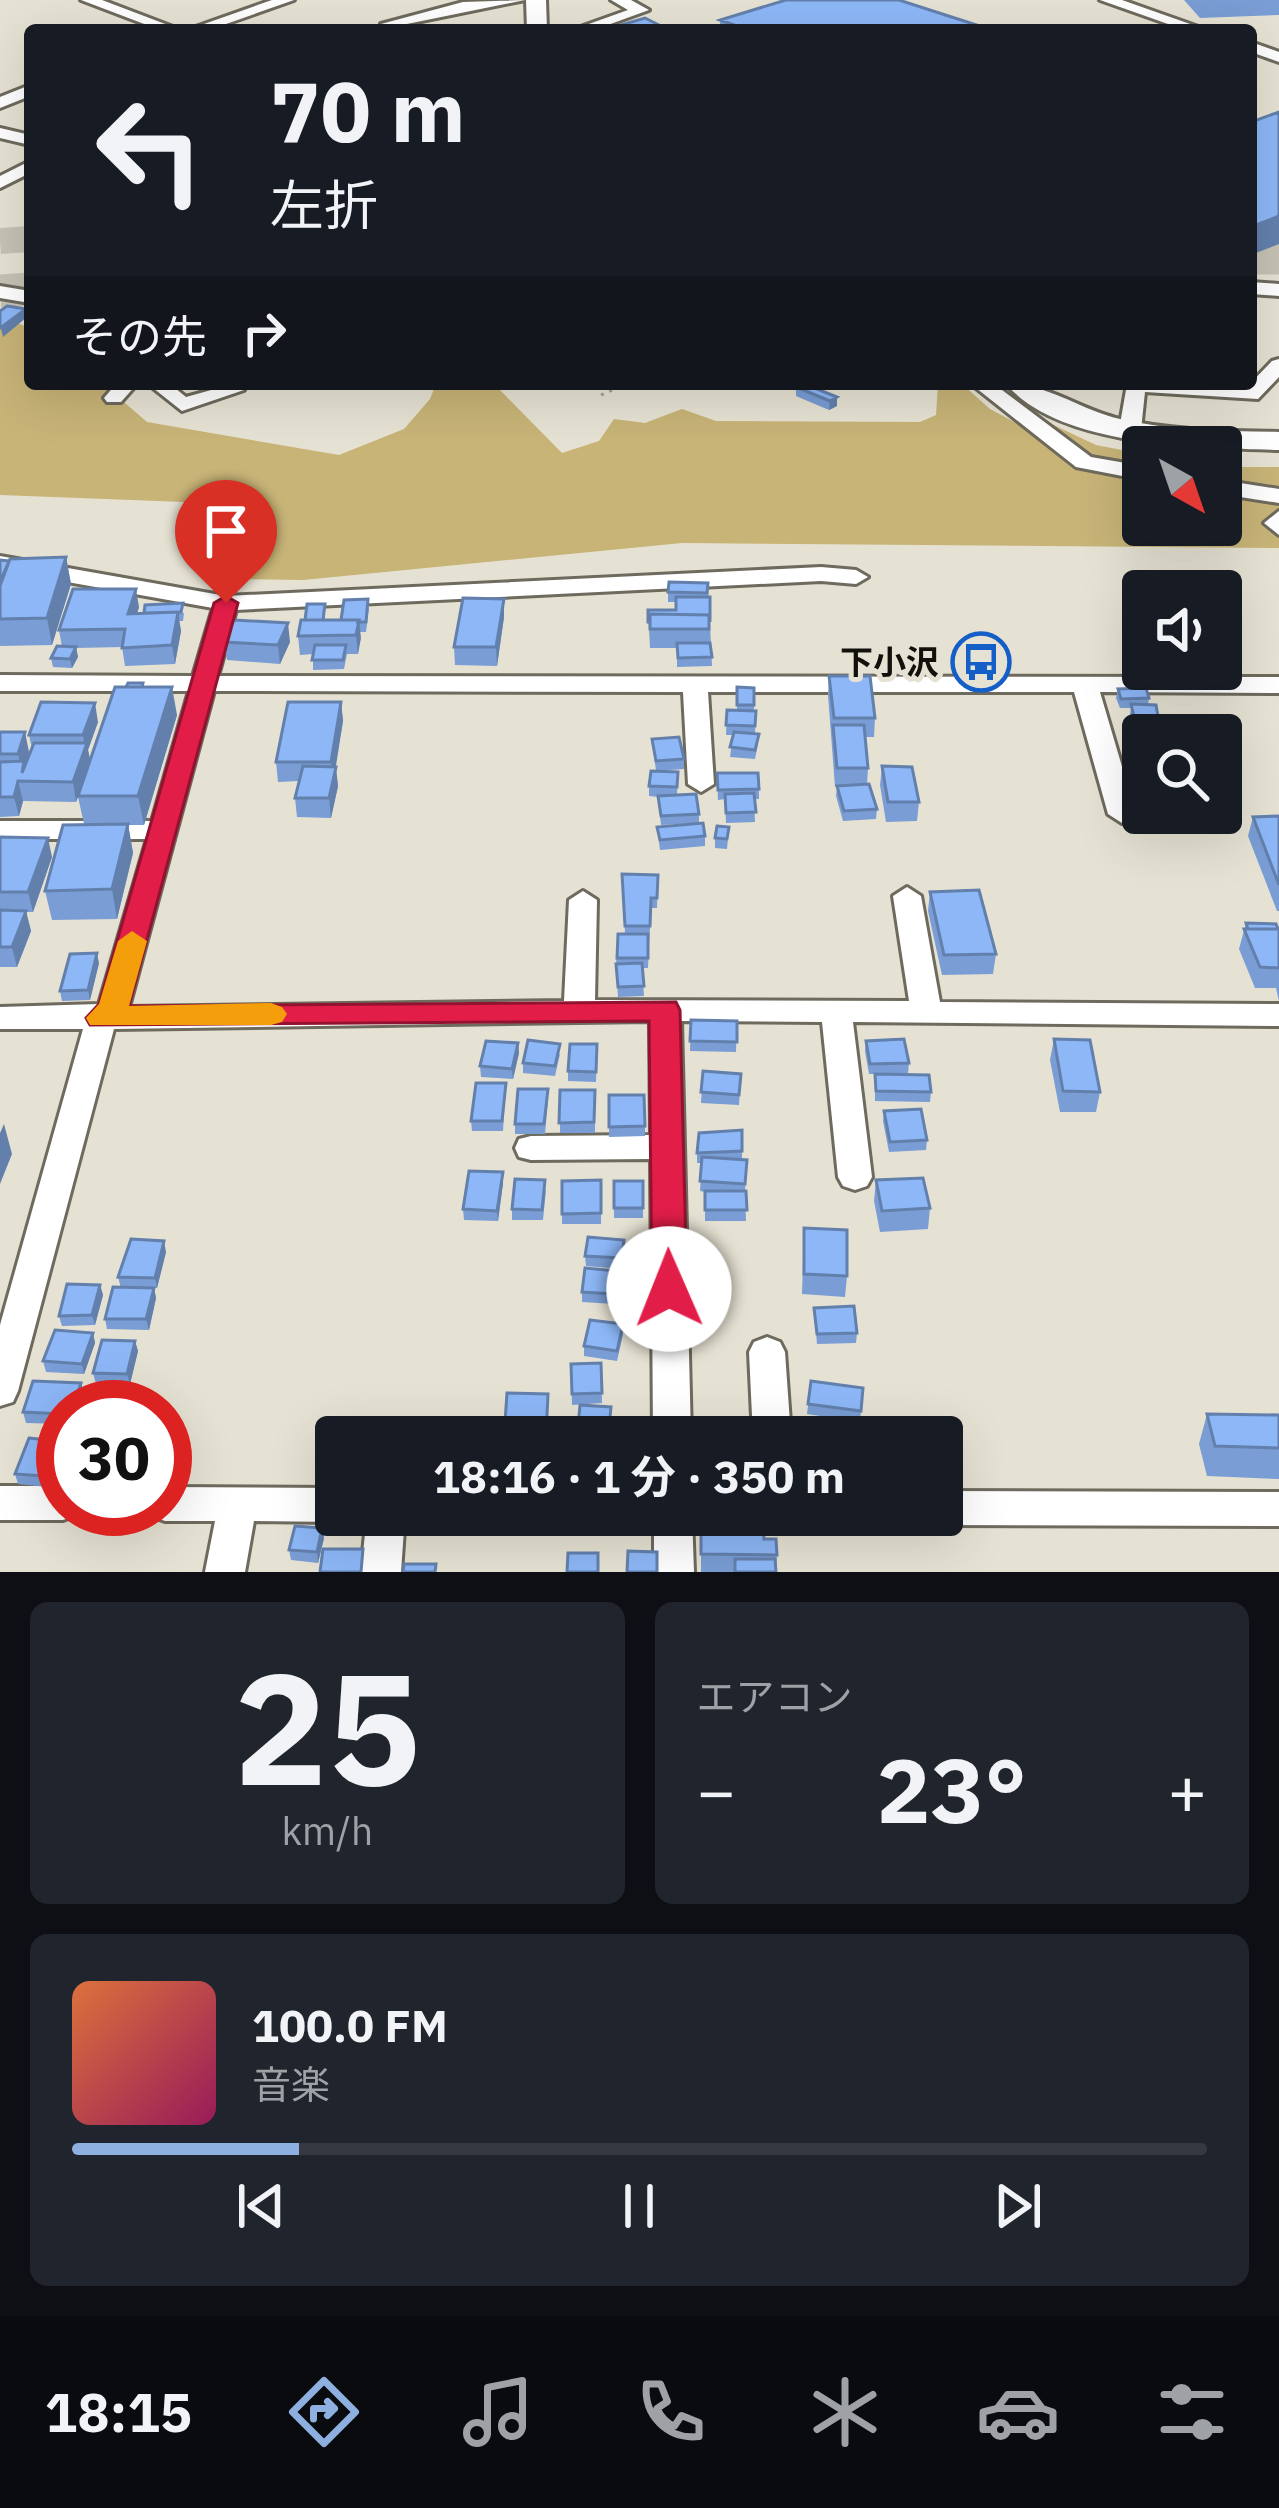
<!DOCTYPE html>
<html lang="ja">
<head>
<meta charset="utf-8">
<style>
  body { margin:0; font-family:"IBM Plex Sans","Noto Sans JP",sans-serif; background:#20242c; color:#f1f3f6; height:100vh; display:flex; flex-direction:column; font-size:45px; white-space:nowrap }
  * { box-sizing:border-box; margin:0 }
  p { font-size:39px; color:#9ea1a6 }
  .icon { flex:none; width:66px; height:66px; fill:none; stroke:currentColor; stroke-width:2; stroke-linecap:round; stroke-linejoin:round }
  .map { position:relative; height:1572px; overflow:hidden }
  .details { display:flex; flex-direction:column; gap:30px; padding:30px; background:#0d0f14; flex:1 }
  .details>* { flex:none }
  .guide { position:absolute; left:24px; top:24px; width:1233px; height:366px; border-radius:12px; box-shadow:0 12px 48px #0002; background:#171b24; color:#f1f3f6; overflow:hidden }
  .needle { width:78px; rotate:140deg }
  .controls { position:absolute; left:1122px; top:426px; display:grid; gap:24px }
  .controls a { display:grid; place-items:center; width:120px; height:120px; border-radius:12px; background:#171b24; box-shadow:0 12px 48px #0002; font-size:60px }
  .speed { position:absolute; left:36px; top:1380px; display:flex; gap:24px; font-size:60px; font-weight:700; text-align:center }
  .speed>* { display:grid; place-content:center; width:156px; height:156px; border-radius:50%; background:#171b24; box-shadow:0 12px 48px #0002; line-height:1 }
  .speed .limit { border:18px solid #d22; background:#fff; color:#111 }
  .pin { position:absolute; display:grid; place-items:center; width:102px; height:102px; color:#fff; margin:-123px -51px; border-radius:50% 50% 50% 0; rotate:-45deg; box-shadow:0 0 12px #0007 }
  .pin .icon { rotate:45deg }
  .me { position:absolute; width:132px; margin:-66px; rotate:359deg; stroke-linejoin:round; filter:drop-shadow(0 0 9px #0008) }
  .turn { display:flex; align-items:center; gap:42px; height:252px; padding:0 48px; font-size:54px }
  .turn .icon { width:156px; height:156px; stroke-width:2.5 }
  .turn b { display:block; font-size:84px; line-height:102px }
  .then { display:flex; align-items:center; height:114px; padding:0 48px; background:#0003; gap:24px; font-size:45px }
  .big { font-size:90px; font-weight:700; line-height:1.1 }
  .details .tile { flex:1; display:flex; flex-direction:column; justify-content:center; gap:18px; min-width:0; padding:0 42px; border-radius:18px; background:#20242c }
  .details .dial { align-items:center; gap:0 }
  .dial b { font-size:156px; line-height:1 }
  .song { display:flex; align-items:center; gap:36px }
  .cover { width:144px; height:144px; border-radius:18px; background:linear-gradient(135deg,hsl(20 70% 55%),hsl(330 70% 35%)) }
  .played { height:12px; border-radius:6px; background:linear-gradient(90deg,#8eb0e1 20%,#363941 20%) }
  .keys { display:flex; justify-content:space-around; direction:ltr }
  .heat { display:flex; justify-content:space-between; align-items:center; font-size:66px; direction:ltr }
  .details .tiles { flex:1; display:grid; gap:30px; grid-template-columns:1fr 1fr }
  .tile:last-child { grid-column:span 2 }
  .trip { position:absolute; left:315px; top:1416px; width:648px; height:120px; border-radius:12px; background:#171b24; box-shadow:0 12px 48px #0002; font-weight:700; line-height:120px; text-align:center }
  .menu { display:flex; height:192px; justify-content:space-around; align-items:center; background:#090b0e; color:#9ea1a6 }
  .menu .icon { width:84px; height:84px }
  .menu .selected { color:#8eb0e1 }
  .menu b { font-size:54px; color:#f1f3f6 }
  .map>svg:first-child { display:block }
</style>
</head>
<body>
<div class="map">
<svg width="1279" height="1572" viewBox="0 0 1279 1572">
  <rect width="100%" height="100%" fill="#e6e2d3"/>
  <path fill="#c8b477" d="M0 316 30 328V384H103L147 422 339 455 404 429 430 399 436 384H494L562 453 599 441 614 419 645 423 682 409 716 421 920 422 936 415 938 384H962L990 409 1022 426 1043 420 1096 445 1143 454V525H1221V467H1279V548L682 543 303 580 236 579 260 535 238 511 210 503 0 495Z"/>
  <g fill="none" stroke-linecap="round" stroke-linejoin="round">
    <path stroke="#c6c2b5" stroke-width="26" stroke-dasharray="26 14" stroke-linecap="butt" d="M0 241 30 239
      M1251 258H1279"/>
    <path stroke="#c6c2b5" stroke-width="33" stroke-dasharray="33 16" stroke-linecap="butt" d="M1251 258H1279
      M0 291 30 289"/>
    <g stroke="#6e6a5d" stroke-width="6">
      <path id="minor" d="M81 0H102L181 30H160Z
        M272 0H294L209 30H187Z
        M525 0 397 26 398 30H384L381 24 463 2Z
        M611 0H631L649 10 594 30H572L628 10Z
        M1100 0H1122L1207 30H1185Z
        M1251 42 1279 52V62L1251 52Z
        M30 85V96L0 108V97Z
        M0 128 30 135V145L0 138Z
        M30 161V173L0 188V176Z
        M1251 282 1279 284V296L1251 294Z
        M0 286 30 291V303L0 298Z
        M1279 359V377L1258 399 1145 392 1141 430 1130 436 1119 430 1127 384 1246 388 1272 361Z
        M116 384H137L121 402H107L104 398Z
        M148 384H170L186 397 233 384 244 390 182 411Z
        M971 384H994L1091 457 1143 466V480L1076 467Z
        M1221 480 1279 489V503L1221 494Z
        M1279 511V535L1264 523Z
        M0 556 226 596 821 567 856 570 868 577 856 584 821 581 236 610 218 676 1279 677V693L1100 692 1136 814 1122 823 1108 814 1074 692H708L714 784 701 792 688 784 683 692 214 691 129 1007 564 1001 569 900 583 891 597 900 595 1000 909 1001 893 896 907 887 921 896 940 1002 1279 1004V1026L853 1022 872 1177 867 1186 855 1190 843 1186 838 1177 822 1022 681 1021 691 1437H653L651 1159 531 1160 519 1157 515 1148 519 1139 531 1136 651 1135 650 1021 114 1029 18 1391 13 1402 0 1406V1325L83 1029H0V1007L99 1004 147 839H0V821H152L189 691H0V675L193 676 213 608 0 570Z
        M767 1337 780 1342 785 1352 791 1437H753L749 1352 754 1342Z
        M0 1486H63V1509H79L77 1515 63 1520H0Z
        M165 1487 336 1488V1515H351L336 1522 254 1521 245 1572H205L215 1521H165L151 1516 148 1509H165Z
        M942 1491 1279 1492V1526L942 1525 926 1515H942Z
        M367 1515H405L401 1572H361Z
        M654 1515H692L694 1572H654Z"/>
    </g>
    <g stroke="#6e6a5d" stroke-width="6">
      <path id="major" d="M526 0H546L547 30H527Z
        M1006 384C1050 384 1078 409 1120 419 1172 431 1226 431 1279 432V450C1202 447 1061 448 1006 384Z"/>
    </g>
    <path stroke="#a29f93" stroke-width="3" stroke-dasharray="3 6" stroke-linecap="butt" d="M601 395 626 384"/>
    <use href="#minor" fill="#fff" fill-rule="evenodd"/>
    <use href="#major" fill="#fff" fill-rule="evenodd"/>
  </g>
  <path fill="#799dd4" d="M1184 0H1279V15L1200 18Z
    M720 20 992 30H720Z
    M796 387 837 397V406L829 410 796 396Z
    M66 557 71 584 52 645 0 646V560Z
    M708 583 712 666 677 667V648H650L648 610H676V602H668V592Z
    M504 599V617L497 666 455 665 454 647Z
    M325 604V620H341L369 608 366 632H360L358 654H347L344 669 313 670V654L300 655 298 636 305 620Z
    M145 605 184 613 183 621H179L181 631 175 664 125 666 122 647 76 648 78 657 72 668 53 667 51 658 62 647 59 630 139 607 137 614H144Z
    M224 642H290L280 664 227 660Z
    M829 676 875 718 874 737H865L868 768 867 785 877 809 876 819 843 821 836 796 837 787H835L828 695Z
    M143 687 177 715 144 825H128L133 853 117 919 52 920 45 891 84 824 78 797 76 802 23 801 19 816 0 817V732L29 752 25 766 32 749 29 735 98 722 88 750 90 760Z
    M737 687 754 688V711H756L755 734 758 744 755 759 730 757 733 735H726L727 710H737Z
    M1118 689 1149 698 1148 705 1159 722 1158 728 1143 735V754H1137L1134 737 1135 731H1133L1130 714 1131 708H1120L1116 698Z
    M341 702 343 721 335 767 338 786 331 818 297 817 295 798 299 781 278 782 276 762Z
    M652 739 684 759V769L656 771Z
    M1143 755V793L1134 794 1123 765 1124 756Z
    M882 766 919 802 917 821 886 822 880 785Z
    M678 772 677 795 699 814V823L661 825 658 797 649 796V786Z
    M717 773 759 789V799H754L755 822 726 823 725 799 718 800Z
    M1151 813H1190L1188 823H1155Z
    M1279 816V911H1277L1248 836 1253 817Z
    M657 827 705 836V846L660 850Z
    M729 827 727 849 715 848V838Z
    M0 837 52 857 33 912H26L31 931 17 967H0Z
    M622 874 658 875 657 908H651L648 968H642L644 996 618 997 616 964 618 934H625Z
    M930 892 996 954 993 974 942 975 928 911Z
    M1246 923 1279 929V1001L1276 988H1255L1239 949Z
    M99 963 90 1000 62 1001 60 991Z
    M691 1020 737 1021 736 1052 690 1051Z
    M1054 1039 1100 1092 1096 1112H1060L1050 1060Z
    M866 1041 909 1063 908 1073 876 1074 931 1092 930 1102 875 1101V1074H869L865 1051Z
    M518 1043 519 1053 513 1079 481 1077 480 1066Z
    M597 1044 596 1082 568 1081V1071Z
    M560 1054 555 1076 523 1073V1063Z
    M703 1071 741 1074 739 1105 701 1103Z
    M506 1083 503 1131H472L471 1121Z
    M560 1090H595V1133H560Z
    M609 1095 645 1126V1136L609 1137Z
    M548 1100 545 1134H515V1124Z
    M884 1111 927 1140 926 1150 889 1152 883 1121Z
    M742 1130V1159L747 1160 745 1191 746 1221H705V1192L700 1191 702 1163H697V1153Z
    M503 1172V1183L498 1221 464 1220 463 1209Z
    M601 1180V1224H562V1181Z
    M876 1180 930 1208 928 1229 880 1232 874 1201Z
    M614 1181H643V1218H614Z
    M546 1190 543 1220H512V1209Z
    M804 1228 847 1276 845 1297 802 1294Z
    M624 1250 622 1269 586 1266 585 1256Z
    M166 1252 157 1288H154L156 1298 149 1330 107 1329 105 1319 121 1288 118 1277Z
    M617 1271 614 1304 582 1302V1292Z
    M100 1285 103 1295 95 1325 62 1326 59 1316Z
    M814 1308 857 1333 856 1343 817 1344Z
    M623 1324V1335L617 1361 584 1356V1346Z
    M93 1333 95 1343 84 1374 46 1372 43 1361Z
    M135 1341 138 1351 130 1384H96L93 1373Z
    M601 1363 602 1403 572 1405 571 1364Z
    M811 1381 863 1388 860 1422 807 1414Z
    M81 1383 84 1394 80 1407H63V1424L26 1423 23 1412Z
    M1207 1414 1279 1415V1479L1207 1476 1199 1444Z
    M60 1451 47 1487 18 1484 15 1474Z
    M711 1515 764 1539 777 1555 776 1572H701V1534H711Z
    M322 1528 324 1538 318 1563 291 1560 289 1550Z"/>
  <path fill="#6380ad" d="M1279 216V244L1251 255V227Z
    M26 309 27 317 3 337 1 328Z
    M837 397V406L829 410 830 401Z
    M66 557 71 584 52 645 47 618Z
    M136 589 139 607 131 633 128 614Z
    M504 599V617L497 666 496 647Z
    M178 612 181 631 175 664 172 645Z
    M359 620 361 638 358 654 356 635Z
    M288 623 290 642 280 664 278 645Z
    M76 647 78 657 72 668 70 659Z
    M172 687 177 715 144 825 138 796Z
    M341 702 343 721 335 772 336 767 338 786 331 818 329 798 333 779 331 762Z
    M95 703 98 722 88 750 91 763 76 802 73 782 85 748 83 735Z
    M25 732 29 752 25 766 24 782 18 754Z
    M18 781 23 801 19 816 14 797Z
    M128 824 133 853 117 919 112 889Z
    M48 838 52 857 33 912 28 892Z
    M26 911 31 931 17 967 12 947Z
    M97 953 99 963 90 1000 88 990Z
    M518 1043 519 1053 513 1079 512 1069Z
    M4 1124 12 1154 0 1184V1133Z
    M503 1172V1183L498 1221 497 1211Z
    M164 1241 166 1252 157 1288 155 1278Z
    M100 1285 103 1295 95 1325 92 1315Z
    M154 1288 156 1298 149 1330 146 1319Z
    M93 1333 95 1343 84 1374 82 1364Z
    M135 1341 138 1351 130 1384 127 1374Z
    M81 1383 84 1394 80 1407H73Z
    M57 1441 60 1451 47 1487 44 1476Z
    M322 1528 324 1538 318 1563 317 1552Z"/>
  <path fill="#8db7f7" stroke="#6380ad" stroke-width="3" d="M786 0H899L992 30H748L720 20Z
    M645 18 669 30 607 29Z
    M1279 112V216L1251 227V122Z
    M7 306 26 309 0 328V311Z
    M802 384H805L837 397 830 401 796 387Z
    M66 557 47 618 0 619V586L10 559Z
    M0 560 9 561 0 582Z
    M669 582 708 583 707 593 668 592Z
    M73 589H136L128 614 178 612 172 645 122 648 125 629 59 630Z
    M676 597H710V622L709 615 650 614V622H648V610H676Z
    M463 598 504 599 496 647H454Z
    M368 599 366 622H358L359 620H341L344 600Z
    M183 603 181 612 144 613 145 605Z
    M307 604H325L323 620H305Z
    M650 614 709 615V629H650Z
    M234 620 288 623 278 645 224 642Z
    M301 620H359L356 635 298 636Z
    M677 643H710L712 657 678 658Z
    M315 645H346L343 660H312Z
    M57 646 76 647 70 659 51 658Z
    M829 676H870L875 718H834Z
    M128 683H143L142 687H126Z
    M115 687H172L138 796H78Z
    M737 687 754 688V705H737Z
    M1146 688 1149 698 1121 699 1118 689Z
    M41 702 95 703 83 735H29Z
    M288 702H341L331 762H276Z
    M1131 704 1156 705 1159 722 1135 721Z
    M727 710 756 711 755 726 726 725Z
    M833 725H864L868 768H837Z
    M1135 727 1161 728 1163 735H1143V745L1139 744Z
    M0 732H25L18 754H0Z
    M734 732 759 734 755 750 730 747Z
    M679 737 684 759 656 761 652 739Z
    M34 743H87L73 782 18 781 14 797H0V762L24 761 22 773Z
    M1143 755V784H1136L1124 756Z
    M303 766 336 767 329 798H295Z
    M882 766 912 767 919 802H888Z
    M651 771 678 772 677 787 649 786Z
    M717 773H758L759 789 718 790Z
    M869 784 877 809 844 811 837 786Z
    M754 793 756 812 726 813 725 794Z
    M696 794 699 814 661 816 658 796Z
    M1279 816V885L1253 817Z
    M703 823 705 836 660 840 657 827Z
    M128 824 112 889 45 891 63 825Z
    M717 826 729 827 727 839 715 838Z
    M0 837 48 838 28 892H0Z
    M622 874 658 875 657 898H651L650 926H625Z
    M979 890 996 954 944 955 930 892Z
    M0 910 26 911 12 947H0Z
    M1246 923 1276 924 1278 929H1248Z
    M1244 929H1279V968L1260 967Z
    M618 934H648V958H617Z
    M97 953 88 990 60 991 70 954Z
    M642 963 644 986 618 987 616 964Z
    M691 1020 737 1021V1042L690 1041Z
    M904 1039 909 1063 870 1064 866 1041Z
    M1054 1039 1090 1040 1100 1092 1063 1091Z
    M528 1040 560 1044 555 1066 523 1063Z
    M486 1041 518 1043 512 1069 480 1066Z
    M570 1044H597L596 1072 568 1071Z
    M703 1071 741 1074 739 1095 701 1092Z
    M875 1074 929 1075 931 1092 876 1091Z
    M476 1083H506L502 1121H471Z
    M518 1089H548L544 1124H515Z
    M560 1090H595L594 1122 559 1123Z
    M609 1095H644L645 1126 609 1127Z
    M921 1109 927 1140 890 1142 884 1111Z
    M742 1130V1151L697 1153 699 1133Z
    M702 1157 747 1160 745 1184 700 1181Z
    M469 1171 503 1172 497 1211 463 1209Z
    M923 1178 930 1208 882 1211 876 1180Z
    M515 1179 545 1180 542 1210 512 1209Z
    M601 1180V1213L562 1214V1181Z
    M614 1181H643V1208H614Z
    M705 1191H746L747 1210H705Z
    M804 1228 847 1230V1276L804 1274Z
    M588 1237 624 1240 622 1258 585 1256Z
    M131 1239 164 1241 155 1278 118 1277Z
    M585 1268 617 1271 614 1294 582 1292Z
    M67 1284 100 1285 92 1315 59 1316Z
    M113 1287 154 1288 146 1319H105Z
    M854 1306 857 1333 817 1334 814 1308Z
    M590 1320 623 1324 617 1351 584 1346Z
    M55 1330 93 1333 82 1364 43 1361Z
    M102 1340 135 1341 127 1374 93 1373Z
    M601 1363 602 1393 572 1394 571 1364Z
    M33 1381 81 1383 73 1407H63V1414L23 1412Z
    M811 1381 863 1388 861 1411 808 1404Z
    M89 1389H125L121 1407H85Z
    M507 1393 548 1394 546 1437H504Z
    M580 1405 611 1407 608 1437H577Z
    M1207 1414 1279 1415V1448L1215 1446Z
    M813 1425 857 1427V1437H813Z
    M29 1438 57 1441 44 1476 15 1474Z
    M711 1515 763 1517 764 1539H776L777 1555 701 1554V1534H712Z
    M295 1526 322 1528 317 1552 289 1550Z
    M323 1549H363L361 1572H320Z
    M628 1551 657 1552V1572H627Z
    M568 1553H598V1572H567Z
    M735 1559H775L776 1572H735Z
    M404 1564H436L435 1572H403Z"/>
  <path fill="#e11d48" stroke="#92132f" stroke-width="3" d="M226 596 238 603 129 1006 676 1002 680 1010 687 1289 682 1299 669 1304 657 1299 652 1289 649 1021 90 1025 86 1018 99 1004 214 603Z"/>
  <path fill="#f59e0b" d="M132 931 147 941 129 1006 271 1003 282 1007 287 1014 282 1022 271 1025H90L86 1018 99 1004 118 941Z"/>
  <defs>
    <g id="bus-ring" transform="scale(3)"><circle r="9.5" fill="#e6e2d3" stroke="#145ec8" stroke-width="1.5"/><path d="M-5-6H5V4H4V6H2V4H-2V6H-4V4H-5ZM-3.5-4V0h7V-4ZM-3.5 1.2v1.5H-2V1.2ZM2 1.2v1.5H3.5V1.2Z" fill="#145ec8"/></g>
  </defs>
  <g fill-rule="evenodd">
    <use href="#bus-ring" x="981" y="662"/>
  </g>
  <g text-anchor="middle" stroke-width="10" stroke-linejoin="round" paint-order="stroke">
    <g font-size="33" font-weight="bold" fill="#11100b" stroke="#e6e2d3" text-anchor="end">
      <text x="939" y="674">下小沢</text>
    </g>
  </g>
</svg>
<div class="controls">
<a><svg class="needle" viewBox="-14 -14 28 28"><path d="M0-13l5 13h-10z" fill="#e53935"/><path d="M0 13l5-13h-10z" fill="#9ea1a6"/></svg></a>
<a><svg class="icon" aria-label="sound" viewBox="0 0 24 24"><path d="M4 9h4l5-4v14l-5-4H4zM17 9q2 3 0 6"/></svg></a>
<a><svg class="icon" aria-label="search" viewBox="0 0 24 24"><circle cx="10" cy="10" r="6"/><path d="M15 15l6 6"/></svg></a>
</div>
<div class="speed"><div class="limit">30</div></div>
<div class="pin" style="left:226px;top:603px;background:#d93025"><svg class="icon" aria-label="arrive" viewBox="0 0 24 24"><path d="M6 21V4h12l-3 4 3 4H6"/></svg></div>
<svg class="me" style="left:669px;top:1289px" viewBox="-20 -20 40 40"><circle r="19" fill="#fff"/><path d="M0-13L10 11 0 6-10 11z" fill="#e11d48"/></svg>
<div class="trip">18:16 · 1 分 · 350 m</div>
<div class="guide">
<div class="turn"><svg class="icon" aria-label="left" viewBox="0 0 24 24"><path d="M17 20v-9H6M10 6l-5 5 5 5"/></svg><div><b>70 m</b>左折</div></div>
<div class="then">その先<svg class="icon" aria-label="right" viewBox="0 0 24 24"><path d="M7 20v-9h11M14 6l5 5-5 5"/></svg></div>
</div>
</div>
<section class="details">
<div class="tiles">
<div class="tile dial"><b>25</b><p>km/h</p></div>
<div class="tile"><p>エアコン</p>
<div class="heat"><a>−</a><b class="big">23°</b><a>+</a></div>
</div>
<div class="tile">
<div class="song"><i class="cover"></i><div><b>100.0 FM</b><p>音楽</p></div></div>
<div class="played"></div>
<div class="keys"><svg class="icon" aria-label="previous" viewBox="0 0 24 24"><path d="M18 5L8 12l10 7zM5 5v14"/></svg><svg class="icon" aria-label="pause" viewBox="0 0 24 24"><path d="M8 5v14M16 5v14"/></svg><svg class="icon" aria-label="next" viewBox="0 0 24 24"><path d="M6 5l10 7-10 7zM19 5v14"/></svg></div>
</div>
</div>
</section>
<nav class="menu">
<b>18:15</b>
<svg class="icon selected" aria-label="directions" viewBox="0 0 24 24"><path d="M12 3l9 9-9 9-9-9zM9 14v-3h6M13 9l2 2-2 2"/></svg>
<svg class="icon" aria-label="music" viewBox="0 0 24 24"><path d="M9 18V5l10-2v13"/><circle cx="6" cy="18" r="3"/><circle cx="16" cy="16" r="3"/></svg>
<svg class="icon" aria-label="phone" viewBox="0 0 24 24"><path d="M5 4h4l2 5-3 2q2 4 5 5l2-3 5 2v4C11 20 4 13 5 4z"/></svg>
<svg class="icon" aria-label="climate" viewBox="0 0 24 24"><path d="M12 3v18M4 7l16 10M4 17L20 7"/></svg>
<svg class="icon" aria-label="car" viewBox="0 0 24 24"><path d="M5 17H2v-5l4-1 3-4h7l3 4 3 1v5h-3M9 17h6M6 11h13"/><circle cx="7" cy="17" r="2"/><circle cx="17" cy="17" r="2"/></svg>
<svg class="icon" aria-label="filters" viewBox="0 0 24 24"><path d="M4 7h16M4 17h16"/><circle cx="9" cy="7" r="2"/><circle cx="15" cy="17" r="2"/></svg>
</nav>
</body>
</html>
